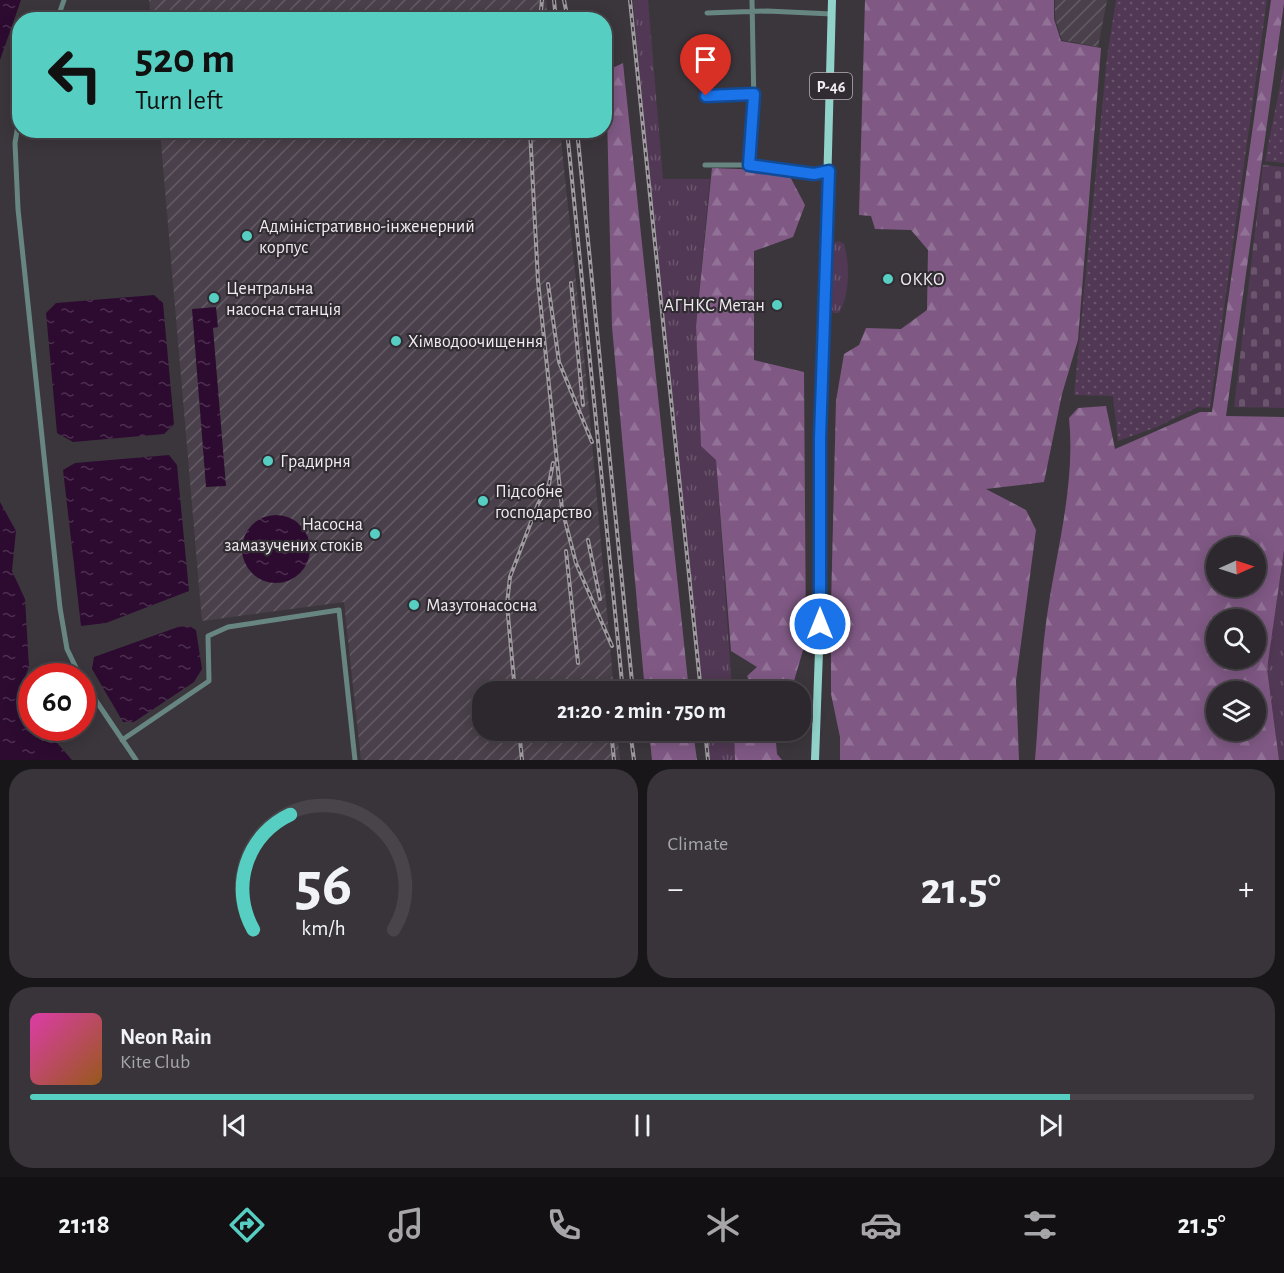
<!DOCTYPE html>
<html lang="en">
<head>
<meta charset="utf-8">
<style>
  body { margin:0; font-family:"Alegreya Sans",sans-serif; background:#383439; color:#f1f3f6; height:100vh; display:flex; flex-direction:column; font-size:22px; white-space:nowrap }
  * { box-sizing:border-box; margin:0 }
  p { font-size:20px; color:#a6a6aa }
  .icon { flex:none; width:33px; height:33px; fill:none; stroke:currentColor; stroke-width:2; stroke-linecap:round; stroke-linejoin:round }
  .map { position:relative; height:760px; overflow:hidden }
  .side { display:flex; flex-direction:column; gap:9px; padding:9px; background:#181619; flex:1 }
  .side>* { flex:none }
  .hud { position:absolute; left:12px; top:12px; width:600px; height:126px; border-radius:24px; box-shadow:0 3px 15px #0003,0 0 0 2px #484449; background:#57cec2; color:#111; overflow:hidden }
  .needle { width:39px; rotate:87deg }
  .controls { position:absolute; left:1206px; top:537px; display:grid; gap:12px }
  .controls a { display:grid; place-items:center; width:60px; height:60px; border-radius:50%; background:#2c282d; box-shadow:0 3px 15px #0003,0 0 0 2px #484449; font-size:30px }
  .speed { position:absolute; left:18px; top:663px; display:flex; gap:12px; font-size:30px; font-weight:700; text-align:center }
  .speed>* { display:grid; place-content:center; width:78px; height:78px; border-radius:50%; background:#2c282d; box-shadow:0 3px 15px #0003,0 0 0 2px #484449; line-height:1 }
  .speed .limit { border:9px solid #d22; background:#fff; color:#111 }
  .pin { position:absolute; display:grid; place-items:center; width:51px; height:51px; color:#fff; margin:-62px -26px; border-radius:50% 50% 50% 0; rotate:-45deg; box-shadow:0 0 6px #0007 }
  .pin .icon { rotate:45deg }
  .me { position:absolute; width:66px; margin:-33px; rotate:0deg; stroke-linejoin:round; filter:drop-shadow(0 0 4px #0008) }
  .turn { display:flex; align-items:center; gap:21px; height:126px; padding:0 24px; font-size:27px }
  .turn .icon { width:78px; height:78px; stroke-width:2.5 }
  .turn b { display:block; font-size:42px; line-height:51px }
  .big { font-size:45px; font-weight:700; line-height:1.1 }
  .side .widget { flex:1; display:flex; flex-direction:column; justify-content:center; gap:9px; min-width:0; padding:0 21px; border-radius:24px; background:#383439 }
  .side .dial { align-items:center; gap:0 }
  .dial svg { height:156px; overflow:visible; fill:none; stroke:#484449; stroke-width:7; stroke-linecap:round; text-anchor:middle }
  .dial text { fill:#f1f3f6; stroke:none }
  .song { display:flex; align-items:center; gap:18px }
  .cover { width:72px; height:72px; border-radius:9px; background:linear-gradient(135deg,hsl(320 70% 55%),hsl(30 70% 35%)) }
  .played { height:6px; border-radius:3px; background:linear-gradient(90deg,#57cec2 85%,#484449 85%) }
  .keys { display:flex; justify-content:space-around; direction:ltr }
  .heat { display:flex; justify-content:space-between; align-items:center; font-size:33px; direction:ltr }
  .side .tiles { flex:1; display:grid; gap:9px; grid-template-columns:1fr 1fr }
  .widget:last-child { grid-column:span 2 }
  .trip { position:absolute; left:472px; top:681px; width:339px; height:60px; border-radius:24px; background:#2c282d; box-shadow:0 3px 15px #0003,0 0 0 2px #484449; font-weight:700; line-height:60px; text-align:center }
  .tabs { display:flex; height:96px; justify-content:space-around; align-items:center; background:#121012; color:#a6a6aa }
  .tabs .icon { width:42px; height:42px }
  .tabs .active { color:#57cec2 }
  .tabs b { font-size:27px; color:#f1f3f6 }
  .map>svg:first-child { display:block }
</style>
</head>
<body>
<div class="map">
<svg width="1284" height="760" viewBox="0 0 1284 760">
  <defs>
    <pattern id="industrial-furrows" width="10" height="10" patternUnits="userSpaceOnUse" patternTransform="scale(1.5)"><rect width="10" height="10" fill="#4a404b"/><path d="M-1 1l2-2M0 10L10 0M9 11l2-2" fill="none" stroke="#645c65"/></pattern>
    <pattern id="grass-tufts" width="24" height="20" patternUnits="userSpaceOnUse" patternTransform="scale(1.5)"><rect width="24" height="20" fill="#513854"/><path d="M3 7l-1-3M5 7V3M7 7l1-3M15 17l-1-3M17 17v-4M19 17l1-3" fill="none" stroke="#6a556d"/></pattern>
    <pattern id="forest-firs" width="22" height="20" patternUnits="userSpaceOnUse" patternTransform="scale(1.5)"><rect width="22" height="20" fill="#7f5984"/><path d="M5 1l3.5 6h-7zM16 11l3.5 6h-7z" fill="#917196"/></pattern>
    <pattern id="cemetery-stones" width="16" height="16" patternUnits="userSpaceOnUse" patternTransform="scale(1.5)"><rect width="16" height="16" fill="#513854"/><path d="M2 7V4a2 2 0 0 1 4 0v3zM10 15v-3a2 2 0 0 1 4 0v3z" fill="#6a556d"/></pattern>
    <pattern id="garden-dots" width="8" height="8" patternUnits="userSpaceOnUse" patternTransform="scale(1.5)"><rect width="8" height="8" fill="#513854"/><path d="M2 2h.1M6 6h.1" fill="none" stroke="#6a556d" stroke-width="1.8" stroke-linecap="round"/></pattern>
    <pattern id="water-ripples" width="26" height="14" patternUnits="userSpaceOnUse" patternTransform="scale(1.5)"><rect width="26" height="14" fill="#2d0b31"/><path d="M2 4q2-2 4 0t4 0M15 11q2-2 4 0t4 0" fill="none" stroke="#4c2f4f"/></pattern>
  </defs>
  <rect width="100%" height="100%" fill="#3b363c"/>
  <path fill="url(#industrial-furrows)" d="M149 0H546L548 19 151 20Z
    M1055 0H1107L1098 47 1062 40 1055 18Z
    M160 131H560L586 375 614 691 483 692V730L617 731 620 760H361L344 602 202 621Z"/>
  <path fill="url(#grass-tufts)" d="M633 0H648L663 179H710L696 326 701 445 716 460 732 691H701L655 242Z
    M839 241 844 244C850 264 850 295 839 313H834L831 309 833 248 835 242Z
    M1284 550V760H1279L1267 669Z
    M705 731H734L735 760H708Z"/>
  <path fill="url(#forest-firs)" fill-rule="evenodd" d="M865 0H1054V19L1061 41 1101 48 1078 340 1062 394 1044 482 986 489 1026 510 1036 530 1016 681 1019 760H840V737L831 694V605L836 401 844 354 859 345 866 328 901 329 927 310 928 250 911 230 875 229 871 216 859 215Z
    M1271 0H1284V3L1226 416 1284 417V550L1267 669 1279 760H1035C1039 714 1040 668 1046 623 1055 555 1076 486 1069 418L1078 408 1106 406 1115 449 1200 412H1212ZM1216 548H1256V586H1216ZM1216 620H1256V658H1216ZM1216 692H1256V730H1216Z
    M623 63 689 691H645L612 327 606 71Z
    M712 168 787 171 805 205 793 237 754 251V360L804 372 806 640 794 681C784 689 765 688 752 688L747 676 757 667 731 651 716 460 701 446 696 326Z
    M649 731H693L697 760H652Z
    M734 731H775L777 754 782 760H735Z"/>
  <path fill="url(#cemetery-stones)" d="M1263 165 1284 167V408L1234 407Z"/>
  <path fill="url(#garden-dots)" d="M1116 0H1267L1210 408 1198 407 1157 427 1118 441 1113 396 1074 395 1107 57Z
    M1284 66V163L1265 161Z"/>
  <path fill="url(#water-ripples)" d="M0 0H21L0 60Z
    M154 295 163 303 174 424 164 434 73 442 57 433 46 313 56 303Z
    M216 307 218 327 213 328 226 486 206 487 192 309Z
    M169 455 177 465 189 591 106 623 81 626 63 470 75 463Z
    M0 502 16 531 12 571 25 599 29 667 22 685 31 702 32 728H44L72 760H0Z
    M242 549a34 34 0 1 1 68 0a34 34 0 1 1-68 0Z
    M189 626 196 630 202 669 194 682 134 722H123L92 669 94 657 178 627Z"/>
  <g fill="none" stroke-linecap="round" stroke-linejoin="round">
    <path stroke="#678682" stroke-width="5" d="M707 13 767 11 832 14
      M57 20 64 0
      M706 96 754 94
      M20 113 15 143 18 209 60 608 67 649 80 676
      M705 165H749L754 107 752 0
      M749 165 815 174 829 171
      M82 680 136 760
      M122 740 209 681 208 636 228 627 339 610 355 760"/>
    <path stroke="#91d3cb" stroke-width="8" d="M815 760 820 624 821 417 832 0"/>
    <g stroke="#9f9ba0" stroke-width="4">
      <path id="rail" d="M554 0 556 20
        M564 0 568 20
        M630 0 701 692
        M540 20 542 0
        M530 130 538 281 562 509 576 563 612 646
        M567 130 623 692
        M577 130 633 692
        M571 283 583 405
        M548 284 559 362 592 442
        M588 540 600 599
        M566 551 578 663
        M515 692 507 604 510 577 538 504 549 484 553 463
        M519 730 522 760
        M611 730 614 760
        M630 730 634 760
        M705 730 708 760"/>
    </g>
    <use href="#rail" stroke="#312c32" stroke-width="1.5" stroke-dasharray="4.5" stroke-linecap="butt"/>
  </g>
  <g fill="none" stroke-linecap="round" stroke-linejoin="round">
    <g stroke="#114b97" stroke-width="15">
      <path id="route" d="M706 96 754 94 749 165 814 174 829 171 820 438V624"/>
    </g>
    <use href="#route" stroke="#1a73e8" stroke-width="10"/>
  </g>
  <g fill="#57cec2" stroke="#312c32" stroke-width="2">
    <circle cx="247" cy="236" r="6"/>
    <circle cx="888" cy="279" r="6"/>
    <circle cx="214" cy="298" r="6"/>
    <circle cx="777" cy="305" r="6"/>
    <circle cx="396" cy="341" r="6"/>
    <circle cx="268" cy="461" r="6"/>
    <circle cx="483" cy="501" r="6"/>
    <circle cx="375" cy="534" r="6"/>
    <circle cx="414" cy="605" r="6"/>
  </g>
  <g text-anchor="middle" stroke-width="4.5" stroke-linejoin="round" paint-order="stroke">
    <rect fill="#312c32" stroke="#b7b2b7" stroke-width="1.5" x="810" y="73" width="42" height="26" rx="4.5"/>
    <g font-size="16" font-weight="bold" fill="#f0ecf0">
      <text x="831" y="92">Р-46</text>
    </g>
    <g font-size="18" fill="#f0ecf0" stroke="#312c32" text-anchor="start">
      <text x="259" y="232">Адміністративно-інженерний<tspan x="259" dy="21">корпус</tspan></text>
      <text x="900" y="285">ОККО</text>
      <text x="226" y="294">Центральна<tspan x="226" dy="21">насосна станція</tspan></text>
      <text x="765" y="311" text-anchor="end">АГНКС Метан</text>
      <text x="408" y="347">Хімводоочищення</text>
      <text x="280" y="467">Градирня</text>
      <text x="495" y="497">Підсобне<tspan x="495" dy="21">господарство</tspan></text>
      <text x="363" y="530" text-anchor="end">Насосна<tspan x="363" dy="21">замазучених стоків</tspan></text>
      <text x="426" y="611">Мазутонасосна</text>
    </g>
  </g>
</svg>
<div class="controls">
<a><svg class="needle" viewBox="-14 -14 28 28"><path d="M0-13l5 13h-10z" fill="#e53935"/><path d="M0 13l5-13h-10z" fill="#a6a6aa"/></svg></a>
<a><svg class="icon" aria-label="search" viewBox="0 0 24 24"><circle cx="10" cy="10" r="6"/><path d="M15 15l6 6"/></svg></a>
<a><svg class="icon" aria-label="layers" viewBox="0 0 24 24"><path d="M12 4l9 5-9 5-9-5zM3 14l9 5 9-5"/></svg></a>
</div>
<div class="speed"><div class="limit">60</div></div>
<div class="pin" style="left:706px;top:96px;background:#d93025"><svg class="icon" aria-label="arrive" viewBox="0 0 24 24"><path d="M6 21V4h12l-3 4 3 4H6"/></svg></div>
<svg class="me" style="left:820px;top:624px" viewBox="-20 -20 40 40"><circle r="17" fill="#1a73e8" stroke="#fff" stroke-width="3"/><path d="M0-11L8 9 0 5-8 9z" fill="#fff"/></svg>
<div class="trip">21:20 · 2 min · 750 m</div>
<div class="hud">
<div class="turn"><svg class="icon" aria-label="left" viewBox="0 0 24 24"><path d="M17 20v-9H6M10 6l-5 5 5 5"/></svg><div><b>520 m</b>Turn left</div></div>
</div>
</div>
<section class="side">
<div class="tiles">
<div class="widget dial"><svg viewBox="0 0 100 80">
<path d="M14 69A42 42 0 1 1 86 69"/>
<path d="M14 69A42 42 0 0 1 33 10" stroke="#57cec2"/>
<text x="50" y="56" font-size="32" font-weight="700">56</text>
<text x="50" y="72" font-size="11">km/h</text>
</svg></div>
<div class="widget"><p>Climate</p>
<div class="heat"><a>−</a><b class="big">21.5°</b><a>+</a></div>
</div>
<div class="widget">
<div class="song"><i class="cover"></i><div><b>Neon Rain</b><p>Kite Club</p></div></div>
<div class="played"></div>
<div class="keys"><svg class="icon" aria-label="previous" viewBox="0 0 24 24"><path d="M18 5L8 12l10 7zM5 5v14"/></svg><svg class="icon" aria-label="pause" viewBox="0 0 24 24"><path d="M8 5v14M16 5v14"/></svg><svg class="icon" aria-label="next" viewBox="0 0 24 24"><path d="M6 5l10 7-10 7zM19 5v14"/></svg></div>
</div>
</div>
</section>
<nav class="tabs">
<b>21:18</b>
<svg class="icon active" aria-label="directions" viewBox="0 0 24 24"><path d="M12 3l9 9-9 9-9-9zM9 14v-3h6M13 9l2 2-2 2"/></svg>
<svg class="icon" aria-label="music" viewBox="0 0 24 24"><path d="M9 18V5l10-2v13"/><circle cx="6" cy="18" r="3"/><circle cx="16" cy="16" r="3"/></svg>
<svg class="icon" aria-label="phone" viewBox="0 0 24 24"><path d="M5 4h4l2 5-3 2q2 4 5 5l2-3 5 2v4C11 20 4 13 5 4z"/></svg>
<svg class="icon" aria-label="climate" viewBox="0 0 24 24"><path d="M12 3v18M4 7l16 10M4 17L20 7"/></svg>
<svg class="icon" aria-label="car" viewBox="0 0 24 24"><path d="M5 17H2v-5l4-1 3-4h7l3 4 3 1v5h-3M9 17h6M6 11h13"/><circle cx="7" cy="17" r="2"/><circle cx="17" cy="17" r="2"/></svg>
<svg class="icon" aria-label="filters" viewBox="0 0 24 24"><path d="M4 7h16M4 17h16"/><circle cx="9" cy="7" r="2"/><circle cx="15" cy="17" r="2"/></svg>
<b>21.5°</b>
</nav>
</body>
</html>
